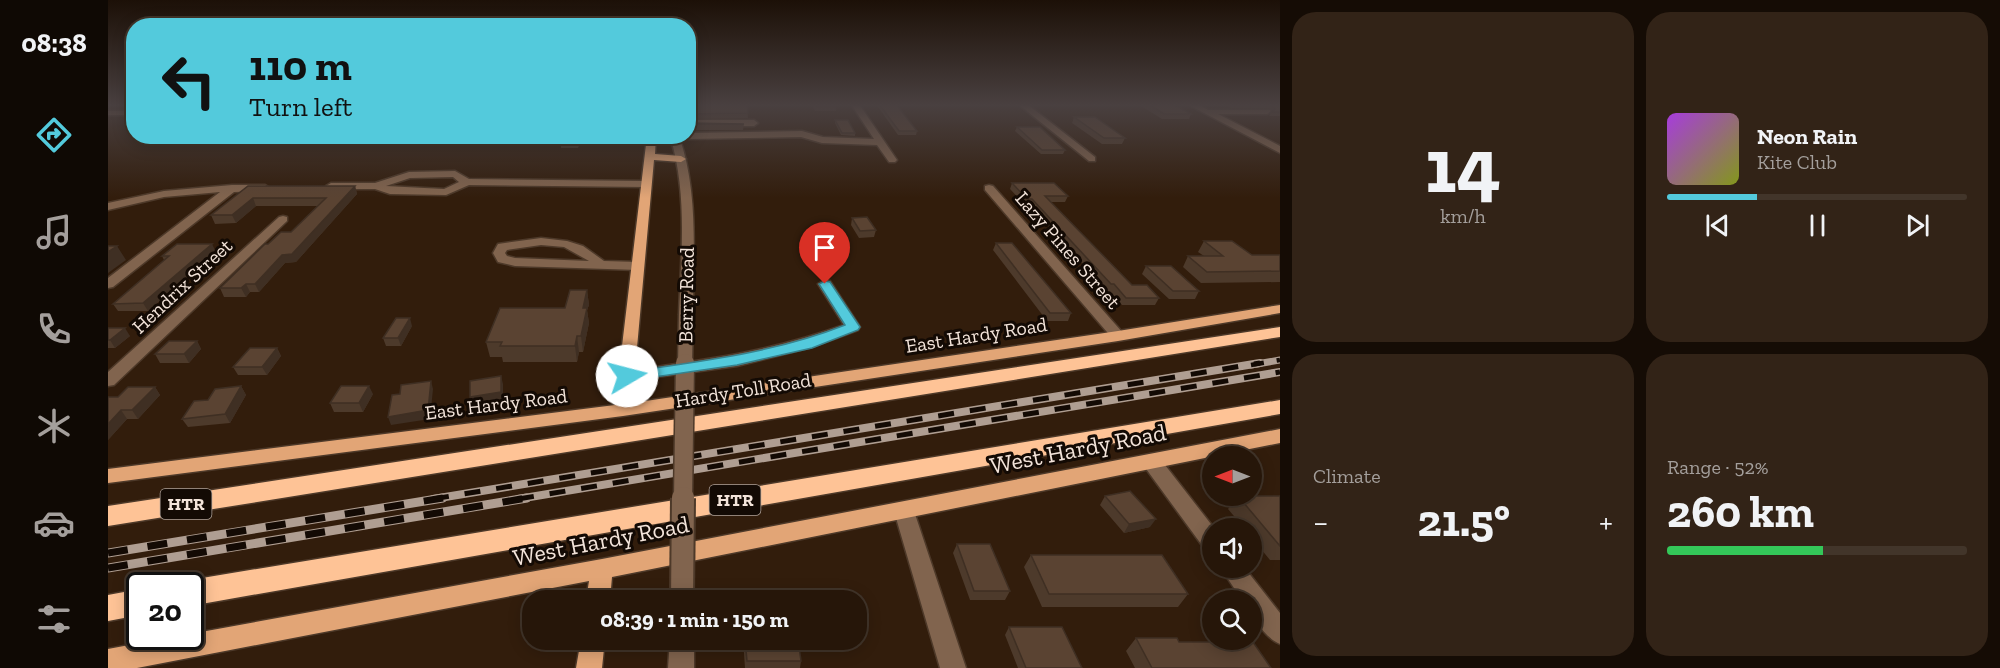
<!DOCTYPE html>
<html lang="en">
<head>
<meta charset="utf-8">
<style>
  body { margin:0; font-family:"Zilla Slab",serif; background:#322317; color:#f1f3f6; height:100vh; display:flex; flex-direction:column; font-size:22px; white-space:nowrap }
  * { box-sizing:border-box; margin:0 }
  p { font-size:20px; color:#a49f9c }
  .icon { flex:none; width:33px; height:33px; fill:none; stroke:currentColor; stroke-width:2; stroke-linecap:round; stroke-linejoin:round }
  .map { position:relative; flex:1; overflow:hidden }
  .side { display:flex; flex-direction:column; gap:12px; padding:12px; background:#150c05; width:720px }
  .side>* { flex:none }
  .banner { position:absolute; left:18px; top:18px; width:570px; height:126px; border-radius:24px; box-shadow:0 3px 15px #0003,0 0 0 2px #42352a; background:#53cadc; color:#111; overflow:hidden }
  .needle { width:39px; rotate:270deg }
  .tools { position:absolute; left:1094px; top:446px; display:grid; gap:12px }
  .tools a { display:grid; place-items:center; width:60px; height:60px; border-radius:50%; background:#261609; box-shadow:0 3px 15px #0003,0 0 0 2px #42352a; font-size:30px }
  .speed { position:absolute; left:18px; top:572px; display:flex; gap:12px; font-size:30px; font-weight:700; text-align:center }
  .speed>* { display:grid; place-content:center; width:78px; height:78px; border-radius:50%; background:#261609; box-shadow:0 3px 15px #0003,0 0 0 2px #42352a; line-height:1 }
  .speed .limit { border:3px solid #111; border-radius:9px; background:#fff; color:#111 }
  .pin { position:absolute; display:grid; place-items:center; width:51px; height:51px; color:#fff; margin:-62px -26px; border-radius:50% 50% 50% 0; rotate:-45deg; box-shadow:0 0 6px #0007 }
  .pin .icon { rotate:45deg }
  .me { position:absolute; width:66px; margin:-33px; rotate:82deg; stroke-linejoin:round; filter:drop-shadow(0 0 4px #0008) }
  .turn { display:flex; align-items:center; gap:21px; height:126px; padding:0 24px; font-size:27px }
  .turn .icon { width:78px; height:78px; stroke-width:2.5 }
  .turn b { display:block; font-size:42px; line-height:51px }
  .big { font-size:45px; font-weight:700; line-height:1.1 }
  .side .tile { flex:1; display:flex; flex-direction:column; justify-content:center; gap:9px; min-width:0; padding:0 21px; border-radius:24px; background:#322317 }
  .side .dial { align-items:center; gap:0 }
  .dial b { font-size:78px; line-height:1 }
  .song { display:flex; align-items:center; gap:18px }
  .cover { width:72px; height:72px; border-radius:9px; background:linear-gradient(135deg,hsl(280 70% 55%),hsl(70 70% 35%)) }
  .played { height:6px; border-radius:3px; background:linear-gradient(90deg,#53cadc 30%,#42352a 30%) }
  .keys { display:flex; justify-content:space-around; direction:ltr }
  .heat { display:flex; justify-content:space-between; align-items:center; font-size:33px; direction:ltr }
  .charge { height:9px; border-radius:4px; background:linear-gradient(90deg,#34c759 52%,#42352a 0) }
  .side .tiles { flex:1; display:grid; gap:12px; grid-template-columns:repeat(2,1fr) }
  .trip { position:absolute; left:414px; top:590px; width:345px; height:60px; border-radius:24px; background:#261609; box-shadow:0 3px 15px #0003,0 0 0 2px #42352a; font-weight:700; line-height:60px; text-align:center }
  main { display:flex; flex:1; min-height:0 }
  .dock { display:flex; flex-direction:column; width:108px; justify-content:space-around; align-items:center; background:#0f0904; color:#a49f9c }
  .dock .icon { width:42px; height:42px }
  .dock .on { color:#53cadc }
  .dock b { font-size:27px; color:#f1f3f6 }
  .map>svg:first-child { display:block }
</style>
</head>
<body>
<main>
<nav class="dock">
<b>08:38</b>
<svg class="icon on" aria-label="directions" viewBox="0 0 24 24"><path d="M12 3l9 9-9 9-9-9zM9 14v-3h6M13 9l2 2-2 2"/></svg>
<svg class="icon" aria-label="music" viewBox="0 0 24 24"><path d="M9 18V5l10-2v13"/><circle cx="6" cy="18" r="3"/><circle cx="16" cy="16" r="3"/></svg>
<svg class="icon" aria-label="phone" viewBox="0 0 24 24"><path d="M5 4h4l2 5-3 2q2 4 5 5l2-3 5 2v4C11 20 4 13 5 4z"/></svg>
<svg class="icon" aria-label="climate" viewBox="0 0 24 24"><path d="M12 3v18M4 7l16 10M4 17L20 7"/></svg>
<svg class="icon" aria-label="car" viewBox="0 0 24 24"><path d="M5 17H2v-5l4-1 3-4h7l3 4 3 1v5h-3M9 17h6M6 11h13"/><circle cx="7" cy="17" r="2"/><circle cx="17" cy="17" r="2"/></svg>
<svg class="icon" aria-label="filters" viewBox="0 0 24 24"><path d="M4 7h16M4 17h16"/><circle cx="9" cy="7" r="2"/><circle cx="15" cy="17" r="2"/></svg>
</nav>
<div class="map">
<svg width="1172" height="668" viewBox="0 0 1172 668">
  <rect width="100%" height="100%" fill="#321d0c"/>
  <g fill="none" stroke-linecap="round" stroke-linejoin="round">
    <g stroke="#4d3929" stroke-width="3">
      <path id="minor" d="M743 104H751L789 160 787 162H781L769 145 714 143 693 137 580 139 576 136H580V133L694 131 715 137 766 139Z
        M910 104H919L987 157V161H981Z
        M1079 104H1090L1100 110H1162L1163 112 1159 114H1110L1172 146V153Z
        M0 111H26V115H0Z
        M580 120H646L650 123 646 126H580Z
        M562 136H571C591 193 585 255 585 314L578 318 571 314C573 255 580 194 562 136Z
        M347 171 361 179 538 181 543 184 538 187 361 185 338 195 282 194 267 189H223L218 186 223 183H267L301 172ZM345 177 351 182 336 189 278 186 302 178Z
        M124 185H157L162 188 157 191 126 192 5 287 0 288V278L112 192 56 197 0 210V203L56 191Z
        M881 185 885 186 1015 333 1018 336 1015 339H1005L877 190V186Z
        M175 216 179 217V221L6 385 0 386V372L171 217Z
        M433 238 459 241 475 246 496 261 530 262 536 266 530 270 407 266 390 262 385 253 390 244ZM433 245 456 247 481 261 407 258 399 256 397 253 399 250Z
        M717 280 722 281 752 327 750 330 704 347 629 366 519 381 513 380 511 376 513 372 519 371C597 360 662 352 736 325L710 284Z
        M1043 454 1050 456 1106 528 1104 551 1096 548 1036 466 1034 461 1036 456Z
        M796 503 803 505 806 511 858 668H832L786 511 789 505Z
        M1112 567H1136L1172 613V644C1156 637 1143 617 1143 600H1134Z
        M562 639H586V668H560Z"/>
    </g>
    <g stroke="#4d3929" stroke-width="3">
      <path id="major" d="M539 136H548L547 154 573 156 578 159 573 162 546 160 524 403 1010 331 1172 305V313L1010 341 515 416 0 483V469L507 405Z
        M1172 429V443L504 577 502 600H478L481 581 29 668H0V649L69 636H82V634L494 559Z
        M473 639H497L494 668H468Z"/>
    </g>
    <g stroke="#4d3929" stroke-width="3">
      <path id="highway" d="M1172 327V337L0 526V506Z
        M1172 400V414L82 606V585H72L82 580Z
        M32 589V615L0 621V595Z"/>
    </g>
    <use href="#minor" fill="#81644e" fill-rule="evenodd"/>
    <use href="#major" fill="#e2a576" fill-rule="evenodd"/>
    <use href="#highway" fill="#fec396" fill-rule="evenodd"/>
    <g stroke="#af9e92" stroke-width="7">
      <path id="rail-far2" d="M1143 365 1172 360"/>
    </g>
    <g stroke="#af9e92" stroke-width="8">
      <path id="rail-far1" d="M325 499 1152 363
        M410 499 1172 372"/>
    </g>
    <g stroke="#af9e92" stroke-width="9">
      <path id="rail" d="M0 553 335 498
        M0 568 419 498"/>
    </g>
    <use href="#rail-far2" stroke="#130a04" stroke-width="4.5" stroke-dasharray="13" stroke-linecap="butt"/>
    <use href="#rail-far1" stroke="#130a04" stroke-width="5" stroke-dasharray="16" stroke-linecap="butt"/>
    <use href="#rail" stroke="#130a04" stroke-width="7" stroke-dasharray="20" stroke-linecap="butt"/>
    <g stroke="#4d3929" stroke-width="17" stroke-linecap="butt">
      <path id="minor-bridge-far2" d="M577 365 578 314"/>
    </g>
    <g stroke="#4d3929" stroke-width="21" stroke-linecap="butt">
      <path id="minor-bridge-far1" d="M575 499 577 363"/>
    </g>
    <g stroke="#4d3929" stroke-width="26" stroke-linecap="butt">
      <path id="minor-bridge" d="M574 600 575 498"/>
    </g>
    <use href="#minor-bridge-far2" stroke="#81644e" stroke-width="14"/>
    <use href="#minor-bridge-far1" stroke="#81644e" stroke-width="18"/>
    <use href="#minor-bridge" stroke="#81644e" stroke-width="22"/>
  </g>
  <path fill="#4d3a2b" d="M580 104H639L640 118 580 119Z
    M691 104H727L728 107V111H707L704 105Z
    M768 104H788L809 131 808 135H790Z
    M1030 104H1065L1083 114 1081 119H1054Z
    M1116 104H1168L1172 106V116H1161L1164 111 1162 108H1123Z
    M966 117 1017 138 1014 144H994L964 123Z
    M727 120 747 133V136L733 135 727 123Z
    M583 123 636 124 635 130H583Z
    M909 127 957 150 955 154H933L907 131Z
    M426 136H475L470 148H453V140H427Z
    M904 183 960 196 957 202H943L1024 285 1051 298 1047 305H1014L1002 292H1000L921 205H917L902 189Z
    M140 186H247L249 194 188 262 177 263 151 292H142L138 297H116L112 288 160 244 183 232 210 206H148L128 223 107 224 103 215Z
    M744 218 768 230 766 237 751 238 743 225Z
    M1096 241 1144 255H1172V282L1093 283 1075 267 1080 256H1096L1090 252Z
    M888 243 963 313 960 321H939L885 250Z
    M108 252 40 311H10L5 304 56 260 54 256Z
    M1038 266 1091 291 1087 299H1061L1034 274Z
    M479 290 481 305 479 310 481 323 475 352H471L469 362H395L394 357H382L378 342 457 308Z
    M304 326 293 346H278L275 338Z
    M0 328 22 336 7 348H0Z
    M89 341 93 349 81 363H52L47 354Z
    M169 348 173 356 159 375H130L125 367Z
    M133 386 138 395 122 423 80 427 74 419 100 400Z
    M47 387 52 395 30 419H19L0 440 10 397Z
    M265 394 255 412H226L222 403Z
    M997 496 1042 527 1016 533 992 505Z
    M1130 496H1172V560H1162L1143 537V528H1136L1120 509Z
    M849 544 902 591 897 600H862L845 553Z
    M923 555 1080 594 1070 607H934L916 567Z
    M901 627 974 668H910L897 635Z
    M1028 638 1071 642 1163 668H1027L1018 651Z
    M635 639H690L693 661 692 668H637Z"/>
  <path fill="#3f2f23" d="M472 136H475L470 148V142Z
    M247 186 249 194 188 262 177 263 151 292 147 284 174 255Z
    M145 198 148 206 128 223 124 215Z
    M104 244 108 252 40 311 35 303Z
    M9 246 18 260 0 273V252Z
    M138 284 142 292 138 297 133 288Z
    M479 290 481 305 479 310 481 323 475 352 473 336 475 308Z
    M302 318 304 326 293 346 290 338Z
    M17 328 22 336 7 348 2 340Z
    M469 336 471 352 469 362 467 346Z
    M89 341 93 349 81 363 76 354Z
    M169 348 173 356 159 375 154 367Z
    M393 376 395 384V400L364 406 362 397Z
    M323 381 325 389 322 419 283 425 280 417Z
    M133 386 138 395 122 423 117 414Z
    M261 386 265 394 255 412 251 403Z
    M47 387 52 395 30 419 24 410Z
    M13 410 19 419 0 440V424Z
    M1048 519 1042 527 1016 533 1021 524Z"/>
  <path fill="#5a4332" stroke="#3f2f23" stroke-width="1.5" d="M580 104H639L640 113 580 114Z
    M707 104H727L728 107H708Z
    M771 104H788L809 131H791Z
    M1040 104H1065L1083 114H1056Z
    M1164 104H1168L1172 106V112H1163L1167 109Z
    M966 117H987L1017 138H996Z
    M727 120H740L747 133H734Z
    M583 123 636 124H583Z
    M909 127H932L957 150H934Z
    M455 136H472L470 142H453Z
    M904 183H946L960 196H937L1024 285H1039L1051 298H1018L1006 284H1003L924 199H919Z
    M140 186H247L184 254 174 255 147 284H138L133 288H112L157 244H160L173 232H183L218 198H145L124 215H103Z
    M759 217 768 230 752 231 744 218Z
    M1096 241H1124L1144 255H1172V271L1099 272 1080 256H1115Z
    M888 243H904L963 313H942Z
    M69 244H104L35 303 5 304 61 256H54Z
    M0 246H9L0 252Z
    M1038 266H1063L1091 291H1065Z
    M462 290H479L475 308H479L473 336H469L467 346H392L394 342H378L392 308H457Z
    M288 318H302L290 338H275Z
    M0 328H17L2 340H0Z
    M61 341H89L76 354H47Z
    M142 348H169L154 367H125Z
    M393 376V392L362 397V381Z
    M323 381 320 410 280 417 284 395 292 394 293 385Z
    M133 386 117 414 74 419 86 401 100 400 107 389Z
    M233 386H261L251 403H222Z
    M20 387H47L24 410H13L0 424V397H10Z
    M1022 491 1048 519 1021 524 997 496Z
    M1130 496H1172V546Z
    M849 544H882L902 591H866Z
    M923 555H1054L1080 594H941Z
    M901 627H954L974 668H918Z
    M1028 638H1069L1071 642H1145L1163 668H1044Z
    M637 639H690L693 661H639Z"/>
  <linearGradient id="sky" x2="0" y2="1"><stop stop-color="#1c1007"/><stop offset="0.53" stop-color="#494040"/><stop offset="1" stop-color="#494040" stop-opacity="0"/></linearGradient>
  <rect width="1172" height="198" fill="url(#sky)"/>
  <path fill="#53cadc" stroke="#36838f" stroke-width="1.5" d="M717 281 722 282 752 327 750 330 704 348 629 365 519 381 511 376 519 372C594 361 666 353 737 325L711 284Z"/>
  <g text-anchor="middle" stroke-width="6" stroke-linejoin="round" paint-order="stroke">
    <g fill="#130a04" stroke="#b0a39a" stroke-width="1.5">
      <rect x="601.5" y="485" width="51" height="30" rx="4.5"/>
      <rect x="52.5" y="489" width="51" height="30" rx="4.5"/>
    </g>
    <g font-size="18" font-weight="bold" fill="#f3e4da">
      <text x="627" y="506">HTR</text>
      <text x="78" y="510">HTR</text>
    </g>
    <g font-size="20" fill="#f3e4da" stroke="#130a04">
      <text transform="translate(960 250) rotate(49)" y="7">Lazy Pines Street</text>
      <text transform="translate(74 286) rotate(-43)" y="7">Hendrix Street</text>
      <text transform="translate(578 295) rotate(-89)" y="7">Berry Road</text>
      <text transform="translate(868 335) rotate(-9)" y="7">East Hardy Road</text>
      <text transform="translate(635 390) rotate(-9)" y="7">Hardy Toll Road</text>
      <text transform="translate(388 404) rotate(-7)" y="7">East Hardy Road</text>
    </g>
    <g font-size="24" fill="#f3e4da" stroke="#130a04">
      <text transform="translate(970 449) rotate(-11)" y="8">West Hardy Road</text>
      <text transform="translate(493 541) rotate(-11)" y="8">West Hardy Road</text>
    </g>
  </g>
</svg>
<div class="tools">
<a><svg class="needle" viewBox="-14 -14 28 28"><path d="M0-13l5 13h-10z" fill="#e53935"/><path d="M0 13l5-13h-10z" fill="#a49f9c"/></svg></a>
<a><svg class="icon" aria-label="sound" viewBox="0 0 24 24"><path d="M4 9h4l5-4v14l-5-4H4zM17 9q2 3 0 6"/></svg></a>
<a><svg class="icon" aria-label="search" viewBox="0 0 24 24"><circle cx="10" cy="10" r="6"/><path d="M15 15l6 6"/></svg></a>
</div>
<div class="speed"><div class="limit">20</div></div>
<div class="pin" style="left:717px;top:284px;background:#d93025"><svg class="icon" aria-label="arrive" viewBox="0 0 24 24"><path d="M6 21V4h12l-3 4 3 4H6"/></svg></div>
<svg class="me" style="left:519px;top:376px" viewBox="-20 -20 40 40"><circle r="19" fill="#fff"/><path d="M0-13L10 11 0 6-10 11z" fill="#53cadc"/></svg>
<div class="trip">08:39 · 1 min · 150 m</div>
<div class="banner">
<div class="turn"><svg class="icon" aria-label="left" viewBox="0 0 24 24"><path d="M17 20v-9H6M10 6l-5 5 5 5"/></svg><div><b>110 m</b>Turn left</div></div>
</div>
</div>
<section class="side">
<div class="tiles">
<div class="tile dial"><b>14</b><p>km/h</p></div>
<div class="tile">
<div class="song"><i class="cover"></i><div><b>Neon Rain</b><p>Kite Club</p></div></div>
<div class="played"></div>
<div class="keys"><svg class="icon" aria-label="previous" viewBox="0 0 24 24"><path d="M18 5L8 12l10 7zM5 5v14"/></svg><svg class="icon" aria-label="pause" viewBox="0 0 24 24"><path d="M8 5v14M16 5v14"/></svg><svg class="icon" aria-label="next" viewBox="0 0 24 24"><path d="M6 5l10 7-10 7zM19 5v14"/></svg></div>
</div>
<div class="tile"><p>Climate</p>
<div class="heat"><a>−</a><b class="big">21.5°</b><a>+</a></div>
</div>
<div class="tile"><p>Range · 52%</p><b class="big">260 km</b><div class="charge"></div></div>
</div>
</section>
</main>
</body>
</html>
